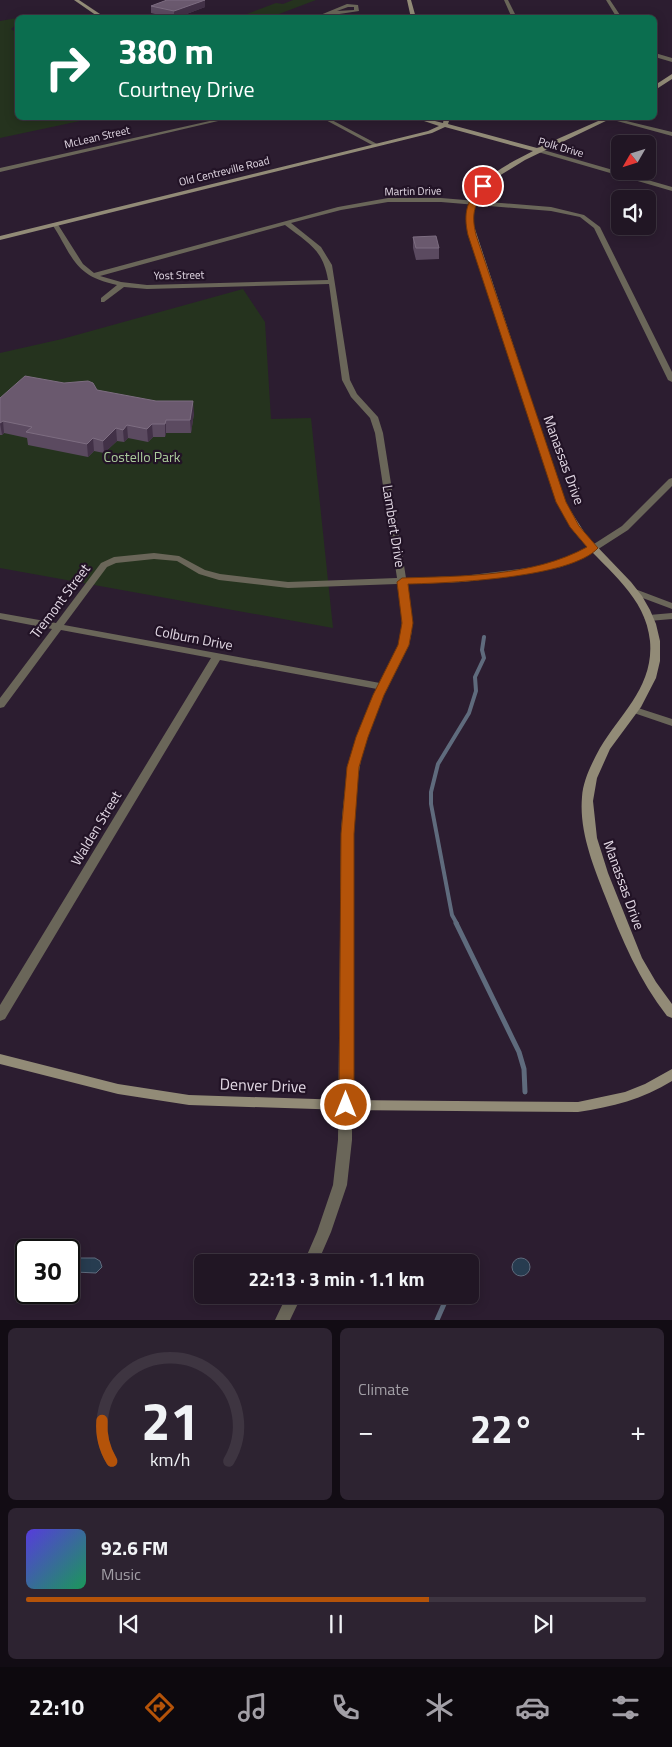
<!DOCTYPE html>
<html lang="en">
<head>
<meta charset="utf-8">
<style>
  body { margin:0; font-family:"Titillium Web",sans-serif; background:#2d2331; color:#f1f3f6; height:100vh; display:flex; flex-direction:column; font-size:19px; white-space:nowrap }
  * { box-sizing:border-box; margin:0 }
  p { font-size:16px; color:#a29fa6 }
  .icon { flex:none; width:28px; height:28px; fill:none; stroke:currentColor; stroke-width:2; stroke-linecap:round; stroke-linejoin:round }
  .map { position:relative; height:1320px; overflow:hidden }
  .side { display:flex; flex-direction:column; gap:8px; padding:8px; background:#120c14; flex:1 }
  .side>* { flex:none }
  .top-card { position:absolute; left:15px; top:15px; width:642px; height:105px; border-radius:8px; box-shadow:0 2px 12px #0003,0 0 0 1px #3e3541; background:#0b6e4f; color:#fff; overflow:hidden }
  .needle { width:32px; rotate:231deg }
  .tools { position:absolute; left:611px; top:135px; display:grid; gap:10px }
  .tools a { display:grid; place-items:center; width:45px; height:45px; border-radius:8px; background:#211624; box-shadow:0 2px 12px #0003,0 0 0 1px #3e3541; font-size:25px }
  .speed { position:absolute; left:15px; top:1239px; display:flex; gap:10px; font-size:25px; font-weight:700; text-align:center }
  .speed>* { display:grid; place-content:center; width:65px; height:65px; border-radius:50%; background:#211624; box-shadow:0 2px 12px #0003,0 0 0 1px #3e3541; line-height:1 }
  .speed .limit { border:2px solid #111; border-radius:8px; background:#fff; color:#111 }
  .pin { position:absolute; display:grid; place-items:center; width:42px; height:42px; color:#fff; margin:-21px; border:2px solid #fff; border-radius:50%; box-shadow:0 1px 5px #0007 }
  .me { position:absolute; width:55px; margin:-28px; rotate:0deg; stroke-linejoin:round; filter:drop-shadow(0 0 4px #0008) }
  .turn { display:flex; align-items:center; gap:18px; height:105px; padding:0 20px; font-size:22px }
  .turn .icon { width:65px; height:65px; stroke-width:2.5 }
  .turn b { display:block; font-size:35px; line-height:42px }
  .big { font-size:38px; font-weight:700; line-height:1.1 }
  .side .tile { flex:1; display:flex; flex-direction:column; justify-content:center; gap:8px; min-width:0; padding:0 18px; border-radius:8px; background:#2d2331 }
  .side .dial { align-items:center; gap:0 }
  .dial svg { height:130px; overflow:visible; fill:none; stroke:#3e3541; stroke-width:7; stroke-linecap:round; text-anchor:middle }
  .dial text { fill:#f1f3f6; stroke:none }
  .song { display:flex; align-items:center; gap:15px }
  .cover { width:60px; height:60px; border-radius:8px; background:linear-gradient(135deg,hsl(250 70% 55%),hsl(150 70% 35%)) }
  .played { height:5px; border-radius:2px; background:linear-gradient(90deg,#b45309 65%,#3e3541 65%) }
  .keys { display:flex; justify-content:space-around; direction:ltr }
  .heat { display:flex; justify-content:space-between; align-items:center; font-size:28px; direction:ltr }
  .side .tiles { flex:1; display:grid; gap:8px; grid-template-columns:1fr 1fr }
  .tile:last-child { grid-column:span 2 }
  .trip { position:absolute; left:194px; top:1254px; width:285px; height:50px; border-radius:8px; background:#211624; box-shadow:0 2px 12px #0003,0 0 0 1px #3e3541; font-weight:700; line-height:50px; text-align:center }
  .tabs { display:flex; height:80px; justify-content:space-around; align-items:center; background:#0d090e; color:#a29fa6 }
  .tabs .icon { width:35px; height:35px }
  .tabs .on { color:#b45309 }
  .tabs b { font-size:22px; color:#f1f3f6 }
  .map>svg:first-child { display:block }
</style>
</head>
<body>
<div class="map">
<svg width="672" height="1320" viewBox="0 0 672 1320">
  <rect width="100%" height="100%" fill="#2c1d30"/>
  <path fill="#25331e" d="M293 0H316L271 17H239L276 3 283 4Z
    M17 18V24L11 29 17 33 18 118H94L0 138V21Z
    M243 289 265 322 271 419 311 418 333 628 0 568V353L62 339Z"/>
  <path fill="#273c50" stroke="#5f6b7d" d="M79 1258H95L100 1261 102 1267 96 1273 75 1272 71 1268 73 1262Z
    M512 1267a9 9 0 1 1 18 0a9 9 0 1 1-18 0Z"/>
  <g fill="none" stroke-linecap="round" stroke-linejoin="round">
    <path stroke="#5f6b7d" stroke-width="4" d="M457 924 452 915 431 804V792L438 764 469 713 476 691 475 677 484 658 482 650 484 637"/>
    <path stroke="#5f6b7d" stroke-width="5" d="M456 923 519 1052 524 1069 525 1092
      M437 1320 448 1295"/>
    <path fill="#6a6659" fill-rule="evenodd" d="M504 0H508L517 18H512Z
      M606 0H610L622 18H617Z
      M347 4 358 5 359 11 313 18ZM348 7H354V10L337 11Z
      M655 53 672 58V62L655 57Z
      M223 118H231L0 172V168Z
      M322 118H328L379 145 374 146Z
      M606 118H614L672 132V136Z
      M540 149 672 187V191L538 152 537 151Z
      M388 198H441L551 207 584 215 600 227 672 372V382L668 380 594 228 580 217 551 211 441 202H388L341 210 291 223 321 247 332 265 350 380 357 394 378 417 383 433 406 578 463 576 527 568 556 563 583 551 622 526 669 479 672 478V486L628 530 589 555 561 567 527 574 463 582 407 584 412 616V631L409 645 384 695 363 748 355 795 353 834 352 1140 347 1185 331 1232 318 1262H304L317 1232 333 1185 338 1140 341 834C344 780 352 738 377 689L220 660 5 1019 0 1021V1005L211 658 61 630 4 707 0 708V698L52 629 0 619V613L56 623 101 563 114 557 154 553 179 556 205 570 220 574 288 582 397 578 375 433 370 418 351 397 342 380 329 284 147 289 124 287 104 302H101V298L117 285C74 276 73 257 52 224L57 223 83 264 94 273 338 207ZM285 225C308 243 323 249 328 280L147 285 121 282 100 276ZM154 559 177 561 199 574 219 580 288 588 397 584C400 604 405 624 399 644 395 657 386 671 380 683L64 625 107 567 116 563Z
      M635 589 672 603V609L632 594 630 592 632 590Z
      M672 613V619L649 621 644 618 649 615Z
      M635 707 672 719V726L631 712 630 710 631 708Z
      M287 1295H302L290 1320H275Z"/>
    <path fill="#928b77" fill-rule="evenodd" d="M74 0H79L106 18H100Z
      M407 0H411L416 18H411Z
      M672 74V79L655 90V85Z
      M415 118H423L443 123 444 118H450L448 124 537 148 605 118H612L525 160 494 179 483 189 477 199 472 220 565 502 586 535 631 582 642 596 650 610 656 624 660 641V661L656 678 641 707 610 749 597 778 593 801 597 838 608 873 642 958 656 982 672 1004V1018L667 1016C639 980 622 940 605 896 593 865 579 831 582 797 583 780 592 763 600 748 621 713 654 686 650 641 646 597 608 571 581 540 571 529 563 515 557 502L466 220C467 183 504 166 533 151L445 127 432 133 0 240V236L428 131 439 126Z
      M0 1054 118 1084 189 1095 346 1100 578 1102 625 1092 645 1084 672 1069V1081C643 1099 612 1107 578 1112L346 1110 189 1105 118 1094 0 1064Z"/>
  </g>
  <path fill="#5b4a60" d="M205 0V7L176 18H171L151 13V6Z
    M413 237 439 248V259L416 260 413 248Z
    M64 383 97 390 194 413 191 433H166L165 437H153L148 442 128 438 124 442 117 441 104 453 94 451 88 457 28 445 27 438 4 433 2 435H0V398Z"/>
  <path fill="#423147" d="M205 0V7L176 18H174V11Z
    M193 401 194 413 191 433 190 420Z
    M166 420V433L165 437V424Z
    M3 421 4 433 2 435 0 423Z
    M152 424 153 437 148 442 147 429Z
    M127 425 128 438 124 442 123 430Z
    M116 428 117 441 104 453 103 441Z
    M93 438 94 451 88 457 87 444Z"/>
  <path fill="#6a596e" stroke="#7d6d81" d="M167 0H205L174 11 151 6Z
    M436 236 439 248H416L413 237Z
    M25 376 64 383 88 381 93 383 97 390 156 401H193L190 420H166L165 424H152L147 429 127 425 123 430 116 428 103 441 93 438 87 444 26 432 32 427 3 421 0 423V398Z"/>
  <path fill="#b45309" stroke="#753606" d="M480 184 487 186C474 204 471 214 476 235L566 502 579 526 598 548C571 578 450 583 408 584L413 623 409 645 384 695 368 737 359 767 354 834V1105L352 1110 346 1112 341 1110 339 1105 341 834 347 767 356 737 373 695 398 645 402 623 397 582 402 578C463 576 532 577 587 547L570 527 556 502 468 235C463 213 467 202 480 184Z"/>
  <g text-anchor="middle" stroke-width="4.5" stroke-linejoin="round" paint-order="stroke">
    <g font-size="11" fill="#e3d9e5" stroke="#221326">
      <text transform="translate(97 137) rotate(-13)" y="4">McLean Street</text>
      <text transform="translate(561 147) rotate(16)" y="4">Polk Drive</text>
      <text transform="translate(224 171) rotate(-14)" y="4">Old Centreville Road</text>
      <text transform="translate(413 191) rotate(-1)" y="4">Martin Drive</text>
      <text transform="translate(179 275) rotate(-1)" y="4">Yost Street</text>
    </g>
    <g font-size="14" fill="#abcb9b" stroke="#221326">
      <text x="142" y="462">Costello Park</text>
    </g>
    <g font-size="14" fill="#e3d9e5" stroke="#221326">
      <text transform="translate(564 460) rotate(70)" y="5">Manassas Drive</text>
      <text transform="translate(394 526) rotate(81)" y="5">Lambert Drive</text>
      <text transform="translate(60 601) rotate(-53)" y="5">Tremont Street</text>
      <text transform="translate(194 638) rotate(11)" y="5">Colburn Drive</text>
      <text transform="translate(96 828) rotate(-59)" y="5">Walden Street</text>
      <text transform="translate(624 885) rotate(70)" y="5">Manassas Drive</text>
    </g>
    <g font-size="16" fill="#e3d9e5" stroke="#221326">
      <text transform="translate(263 1085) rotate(2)" y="6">Denver Drive</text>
    </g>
  </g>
</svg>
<div class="tools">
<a><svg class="needle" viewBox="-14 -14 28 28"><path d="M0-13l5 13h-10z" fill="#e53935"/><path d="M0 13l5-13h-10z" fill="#a29fa6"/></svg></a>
<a><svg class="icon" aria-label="sound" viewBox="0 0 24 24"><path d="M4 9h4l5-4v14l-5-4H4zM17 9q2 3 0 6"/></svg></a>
</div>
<div class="speed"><div class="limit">30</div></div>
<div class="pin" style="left:483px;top:186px;background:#d93025"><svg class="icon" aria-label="arrive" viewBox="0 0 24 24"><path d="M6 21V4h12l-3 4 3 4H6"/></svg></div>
<svg class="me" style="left:346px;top:1105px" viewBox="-20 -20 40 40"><circle r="17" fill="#b45309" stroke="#fff" stroke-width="3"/><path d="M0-11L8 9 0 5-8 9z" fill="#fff"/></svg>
<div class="trip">22:13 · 3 min · 1.1 km</div>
<div class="top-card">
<div class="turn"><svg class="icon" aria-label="right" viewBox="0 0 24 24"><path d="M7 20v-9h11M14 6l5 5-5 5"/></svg><div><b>380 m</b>Courtney Drive</div></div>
</div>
</div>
<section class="side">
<div class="tiles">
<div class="tile dial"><svg viewBox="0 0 100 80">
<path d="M14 69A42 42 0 1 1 86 69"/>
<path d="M14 69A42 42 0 0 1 8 44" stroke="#b45309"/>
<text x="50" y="56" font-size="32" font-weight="700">21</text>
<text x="50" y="72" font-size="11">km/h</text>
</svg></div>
<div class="tile"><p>Climate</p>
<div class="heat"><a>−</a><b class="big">22°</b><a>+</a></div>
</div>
<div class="tile">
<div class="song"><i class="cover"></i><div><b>92.6 FM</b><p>Music</p></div></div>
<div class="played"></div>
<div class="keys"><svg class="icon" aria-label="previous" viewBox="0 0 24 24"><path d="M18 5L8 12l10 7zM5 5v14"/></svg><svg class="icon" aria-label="pause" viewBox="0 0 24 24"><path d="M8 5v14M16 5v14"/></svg><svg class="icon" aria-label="next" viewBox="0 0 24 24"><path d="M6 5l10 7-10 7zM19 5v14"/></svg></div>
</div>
</div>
</section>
<nav class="tabs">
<b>22:10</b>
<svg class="icon on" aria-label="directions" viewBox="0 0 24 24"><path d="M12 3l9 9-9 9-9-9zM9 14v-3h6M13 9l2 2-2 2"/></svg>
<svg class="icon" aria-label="music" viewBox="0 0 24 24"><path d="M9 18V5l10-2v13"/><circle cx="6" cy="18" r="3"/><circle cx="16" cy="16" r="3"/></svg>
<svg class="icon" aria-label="phone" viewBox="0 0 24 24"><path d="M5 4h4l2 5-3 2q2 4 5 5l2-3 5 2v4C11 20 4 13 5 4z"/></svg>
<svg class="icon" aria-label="climate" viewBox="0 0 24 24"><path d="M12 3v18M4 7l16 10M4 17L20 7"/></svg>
<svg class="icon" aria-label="car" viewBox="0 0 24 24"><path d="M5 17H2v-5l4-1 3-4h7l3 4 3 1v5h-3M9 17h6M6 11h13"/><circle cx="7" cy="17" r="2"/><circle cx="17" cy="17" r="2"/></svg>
<svg class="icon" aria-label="filters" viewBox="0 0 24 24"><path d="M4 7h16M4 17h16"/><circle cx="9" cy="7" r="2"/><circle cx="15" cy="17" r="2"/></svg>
</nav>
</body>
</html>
